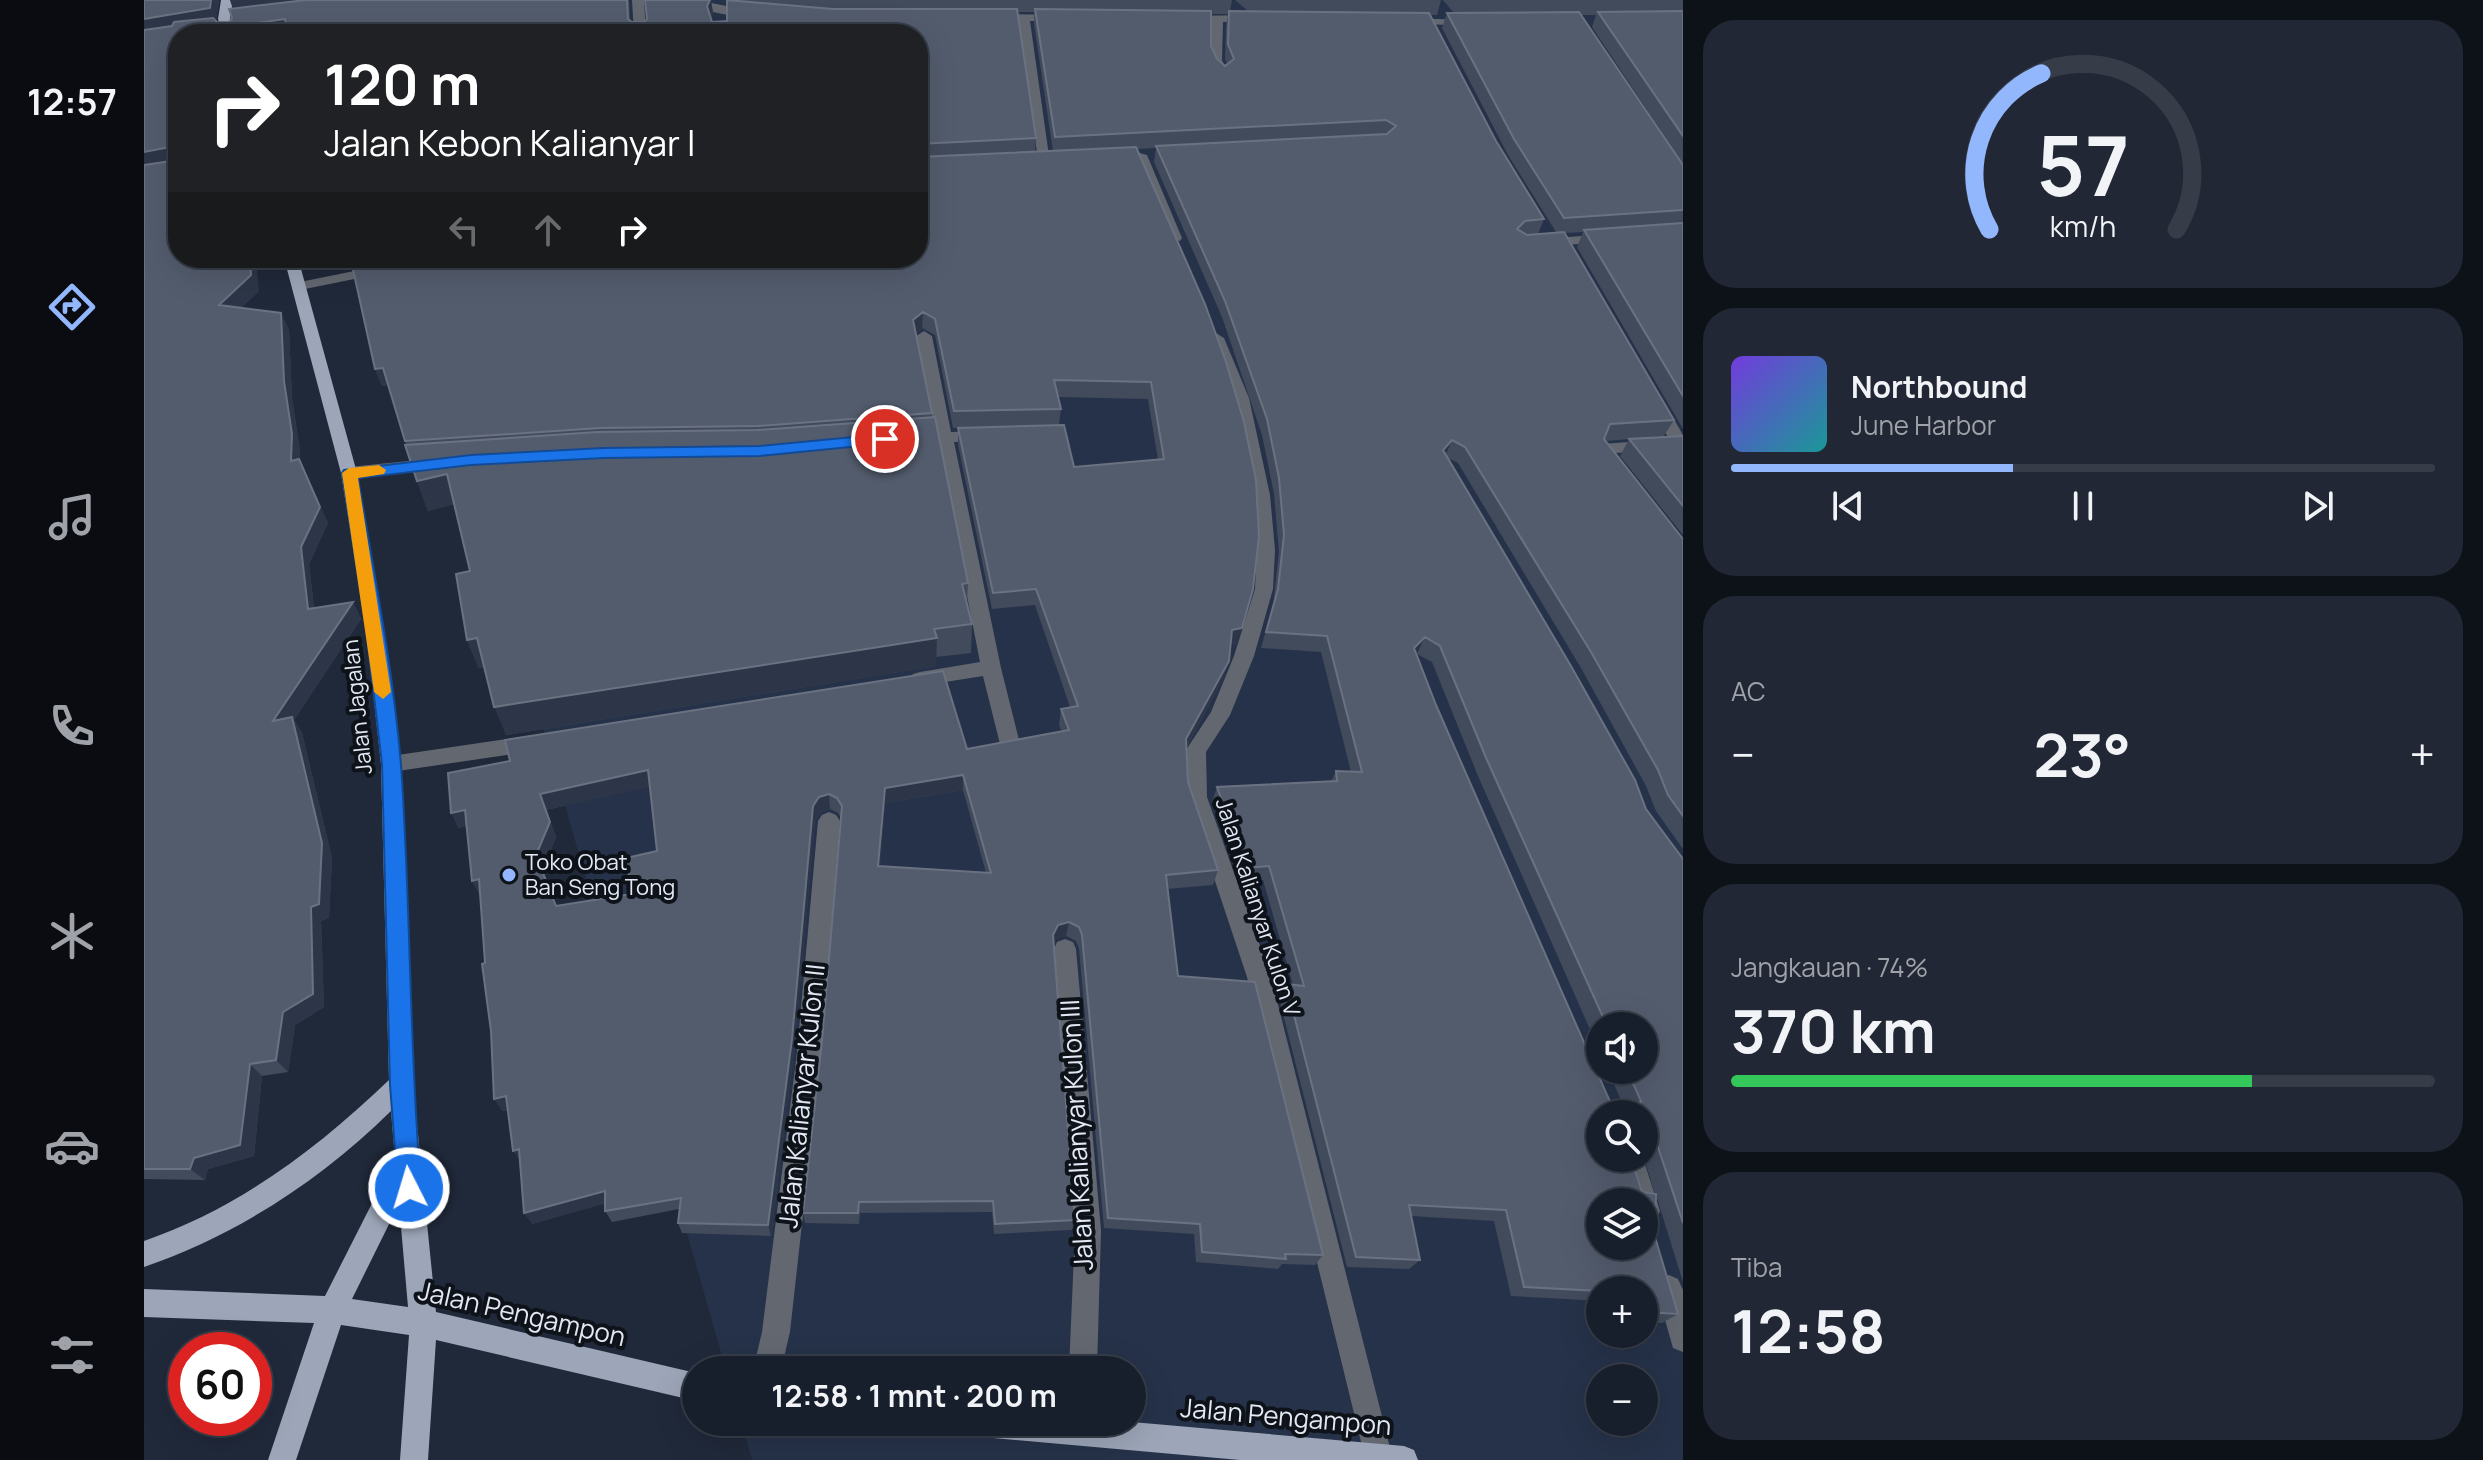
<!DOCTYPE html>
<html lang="id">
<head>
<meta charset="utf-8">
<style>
  body { margin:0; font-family:Manrope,sans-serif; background:#212734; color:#f1f3f6; height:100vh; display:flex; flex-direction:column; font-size:30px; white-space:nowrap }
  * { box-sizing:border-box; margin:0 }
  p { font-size:26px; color:#9fa2a9 }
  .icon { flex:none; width:44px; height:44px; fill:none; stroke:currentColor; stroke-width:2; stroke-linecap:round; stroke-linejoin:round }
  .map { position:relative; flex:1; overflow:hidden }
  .drawer { display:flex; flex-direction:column; gap:20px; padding:20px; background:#0d1118; width:800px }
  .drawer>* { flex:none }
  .banner { position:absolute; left:24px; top:24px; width:760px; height:244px; border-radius:32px; box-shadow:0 8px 32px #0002,0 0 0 2px #363d48; background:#202124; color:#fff; overflow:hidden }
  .tools { position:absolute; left:1442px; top:1012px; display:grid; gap:16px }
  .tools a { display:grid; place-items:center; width:72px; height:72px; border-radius:50%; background:#181f2c; box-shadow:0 8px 32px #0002,0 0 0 2px #363d48; font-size:40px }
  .speed { position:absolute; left:24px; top:1332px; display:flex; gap:16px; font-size:40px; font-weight:700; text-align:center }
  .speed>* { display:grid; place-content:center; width:104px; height:104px; border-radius:50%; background:#181f2c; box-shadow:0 8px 32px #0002,0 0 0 2px #363d48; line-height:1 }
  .speed .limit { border:12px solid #d22; background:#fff; color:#111 }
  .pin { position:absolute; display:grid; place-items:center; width:68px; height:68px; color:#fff; margin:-34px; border:4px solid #fff; border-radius:50%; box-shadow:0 2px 8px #0007 }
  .me { position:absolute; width:88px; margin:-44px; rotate:355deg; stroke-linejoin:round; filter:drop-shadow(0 0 6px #0008) }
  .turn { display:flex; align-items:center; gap:28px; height:168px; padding:0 24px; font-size:36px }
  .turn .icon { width:104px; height:104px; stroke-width:2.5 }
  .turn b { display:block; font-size:56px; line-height:68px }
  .lanes { display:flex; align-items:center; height:76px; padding:0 24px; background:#0003; justify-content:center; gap:40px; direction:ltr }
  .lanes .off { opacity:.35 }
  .big { font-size:60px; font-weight:700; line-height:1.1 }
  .drawer .tile { flex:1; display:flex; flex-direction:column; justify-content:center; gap:12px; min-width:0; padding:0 28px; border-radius:32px; background:#212734 }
  .drawer .dial { align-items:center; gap:0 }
  .dial svg { height:208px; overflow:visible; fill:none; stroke:#363d48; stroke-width:7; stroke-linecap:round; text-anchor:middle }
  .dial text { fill:#f1f3f6; stroke:none }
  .song { display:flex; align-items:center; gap:24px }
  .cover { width:96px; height:96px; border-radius:12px; background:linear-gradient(135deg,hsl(260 70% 55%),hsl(180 70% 35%)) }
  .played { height:8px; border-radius:4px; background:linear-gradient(90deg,#93b7fd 40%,#363d48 40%) }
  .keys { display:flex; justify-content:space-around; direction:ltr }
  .heat { display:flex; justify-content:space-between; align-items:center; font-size:44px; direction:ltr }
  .charge { height:12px; border-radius:6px; background:linear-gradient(90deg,#34c759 74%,#363d48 0) }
  .trip { position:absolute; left:538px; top:1356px; width:464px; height:80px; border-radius:40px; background:#181f2c; box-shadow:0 8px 32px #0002,0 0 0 2px #363d48; font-weight:700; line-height:80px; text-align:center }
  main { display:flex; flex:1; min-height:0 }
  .tabs { display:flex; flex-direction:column; width:144px; justify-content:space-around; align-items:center; background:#0a0c12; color:#9fa2a9 }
  .tabs .icon { width:56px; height:56px }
  .tabs .on { color:#93b7fd }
  .tabs b { font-size:36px; color:#f1f3f6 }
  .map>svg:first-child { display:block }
</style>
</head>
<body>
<main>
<nav class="tabs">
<b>12:57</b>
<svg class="icon on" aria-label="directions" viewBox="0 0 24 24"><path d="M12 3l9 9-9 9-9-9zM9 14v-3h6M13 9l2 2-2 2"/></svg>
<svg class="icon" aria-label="music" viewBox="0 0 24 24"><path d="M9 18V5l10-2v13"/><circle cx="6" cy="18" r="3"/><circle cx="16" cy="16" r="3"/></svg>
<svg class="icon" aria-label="phone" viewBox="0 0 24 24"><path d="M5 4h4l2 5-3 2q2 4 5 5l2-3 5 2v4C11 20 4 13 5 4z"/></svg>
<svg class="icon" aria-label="climate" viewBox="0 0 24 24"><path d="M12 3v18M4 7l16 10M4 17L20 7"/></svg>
<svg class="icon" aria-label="car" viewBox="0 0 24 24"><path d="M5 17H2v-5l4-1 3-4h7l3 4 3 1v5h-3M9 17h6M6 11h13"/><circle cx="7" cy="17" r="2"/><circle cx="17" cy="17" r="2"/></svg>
<svg class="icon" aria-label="filters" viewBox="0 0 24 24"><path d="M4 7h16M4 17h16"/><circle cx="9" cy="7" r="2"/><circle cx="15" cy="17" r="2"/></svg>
</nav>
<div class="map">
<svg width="1539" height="1460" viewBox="0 0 1539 1460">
  <rect width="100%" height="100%" fill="#20293a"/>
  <path fill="#263249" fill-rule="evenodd" d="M192 0H1539V1460H608L597 1422H988V1370H582L265 258H774V34H201ZM1456 1026H1500V1070H1456ZM1456 1114H1500V1158H1456ZM1456 1202H1500V1246H1456ZM1456 1290H1500V1334H1456ZM1456 1378H1500V1422H1456Z"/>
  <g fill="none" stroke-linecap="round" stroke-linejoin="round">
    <path fill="#636870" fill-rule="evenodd" d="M488 0H500L502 34H490Z
      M534 0H553L616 13C602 22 548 9 534 0Z
      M850 14 914 15 920 18 914 21H886L906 163 894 160 875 21 846 19V15Z
      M1110 15 1114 16V20L1079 22 1078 60 1084 74 1078 78C1061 68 1067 39 1067 22H1042L1036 19 1042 16Z
      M1262 18 1326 20 1332 23 1326 26 1258 23 1256 21Z
      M992 152 1003 155 1038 238 1036 241 1024 238 991 155Z
      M1463 234 1470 238 1468 241 1399 247 1392 243 1399 239Z
      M235 266 240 267V273L156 290 149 286 156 282Z
      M780 331 788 336 807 432 841 431 849 436 841 441 810 442 857 668 876 744 873 750H859L856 744 839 676 776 686 769 684 766 679 769 674 776 672 836 662 793 443H770L762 438 770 433 791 432 772 336Z
      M1072 333 1080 338 1105 398 1126 495 1131 550 1129 589 1110 656 1086 715 1062 752 1063 797 1127 977 1249 1460 1221 1458 1103 977 1043 797 1042 750 1067 712 1090 656 1111 589 1113 550 1108 495 1089 398 1064 338Z
      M1512 397 1518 398 1539 435V449L1471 453 1480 468 1472 474 1466 472 1454 454 1458 444 1525 439 1504 402Z
      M294 458 300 460 302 464 300 468 205 479 197 473 205 467Z
      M390 735 397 737 400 743 397 749 390 751 247 772 240 770 237 764 240 758 247 756Z
      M685 812 692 815 696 821 677 1052 646 1332 637 1370H609L618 1332 653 1052 674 821 678 815Z
      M921 939 929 942 932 949 957 1230 953 1370H925L931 1230 910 949 913 942Z
      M1473 1158H1499L1516 1211 1512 1220 1500 1223V1202H1487Z
      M1525 1275 1534 1279 1539 1290V1352L1529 1348 1512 1288 1516 1279Z"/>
    <path fill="#9ca6b8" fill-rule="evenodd" d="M77 0H89L86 19 91 34H79L74 19Z
      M140 258H154L213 473 240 628 257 764 269 1085 292 1312 552 1373V1401L292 1340 284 1460H256L265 1335 197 1325 152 1460H124L170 1323 0 1317V1289L181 1296 251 1158 247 1111C177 1180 93 1235 0 1267V1241C94 1209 174 1148 245 1080L237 764 222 628 197 473ZM255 1204 264 1307 208 1299Z
      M813 1422H988L1260 1446 1270 1450 1274 1460H1096L827 1436 817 1432Z"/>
  </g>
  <path fill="#424b5c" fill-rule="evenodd" d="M0 0H75L72 21 85 22 88 18 89 8 86 0H485L486 21 488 22H500L503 19 501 0H574H567L569 13 567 17 568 22 583 21 590 0H1088L1086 11H1104L1091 0H1297L1293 15H1286L1352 141 1400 219 1394 234 1412 232 1364 155 1298 28 1303 13H1310L1299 0H1539V164L1448 27 1452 15H1437L1539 165V429L1433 247 1439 232 1421 233 1530 420 1520 436 1462 441 1539 539V849L1512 811 1502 786 1437 668 1314 463 1304 458 1502 809 1539 859V1282L1512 1195 1511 1237 1534 1314 1518 1323 1500 1322V1290H1456V1301L1367 1296 1350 1221 1267 1216 1276 1260 1265 1269 1203 1267 1135 998 1142 984 1149 985 1119 880 1097 882 1068 802 1073 787 1187 781 1192 771 1207 772 1177 652 1117 648 1129 606 1135 552 1130 494 1118 435 1078 317 1010 162 1012 148 993 149 1093 644 1087 645 1080 677 1043 746 1044 782 1074 870 1069 885 1023 889 1034 976 1179 1255 1171 1265 1138 1264 1134 1269 1052 1262 1050 1234 960 1228 935 949 932 941 922 936 912 939 910 943 931 1220 928 1230 850 1234 848 1212 716 1213 715 1224 661 1223 659 1213 678 1040 697 818 694 813 686 809 677 812 671 821 650 1052 627 1236 538 1233 534 1223 535 1209 468 1222 461 1211V1203L388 1224 376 1160 364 1110 358 1111 347 1031 336 895 328 881 323 826 314 828 304 773 823 749 918 732 915 725 917 709 926 707 891 605 848 609 814 445V428L866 426 809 428 791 335 778 328 772 334 788 417 824 583 823 605 828 624 827 653 792 657V666L362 735 340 667 335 668 323 640 326 571 310 504 284 511 273 481 244 385 238 386 231 369 774 258V34H34L115 291 97 308 145 329 148 398 156 451 155 461 184 523 165 564 170 608 209 602 217 619 150 720 158 733 188 858 185 918 177 921 180 1007 151 1025 144 1072 118 1076 110 1156 64 1169 61 1180 0 1179ZM874 12H890V24L909 151 891 152 892 138ZM1067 14H1084L1082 26 1081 59 1083 64 1081 66 1073 59 1067 46ZM914 397 1004 399 1014 460 930 467 915 425 917 409ZM1273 654 1288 662 1334 776 1456 1052V1026H1500V1070H1464L1479 1105 1467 1104 1292 705 1272 655ZM506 786 513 851 488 894 412 906 399 870 412 837 402 810ZM819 790 842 873 736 866 741 803ZM1456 1114H1500V1158L1511 1194 1498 1192Z
    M1539 436V535L1476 456 1485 439Z"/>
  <path fill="#2d3648" d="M67 0H75L72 23 0 35V19Z
    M86 0H191L90 12Z
    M566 0H567L569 13 565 21 563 6Z
    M141 19 147 34H58V31Z
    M26 147 33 163 0 169V152Z
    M106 258H112L115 291 83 321 75 305Z
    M207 258H261L211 268Z
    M779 312 778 328 769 337V320Z
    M137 313 145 329 148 398 156 451 155 461 184 523 165 564 172 625 164 609 147 461 140 381Z
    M239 368 245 384 238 386 231 369Z
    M1308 440 1301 457 1299 450Z
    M303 474 314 503 284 511 273 481Z
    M209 602 217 619 150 720 158 733 188 858 185 918 177 921 180 1007 151 1025 144 1072 132 1060 129 721Z
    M1098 628 1093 644 1084 646 1088 630Z
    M1281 637 1273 654 1262 664 1270 648Z
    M333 638 344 666 335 668 323 640Z
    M793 638 792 666 362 735 350 707Z
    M1085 661 1080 677 1038 754 1042 739Z
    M504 770 508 786 402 810 412 837 399 870 418 920 392 855 396 794Z
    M819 775V790L741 803 735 881 734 866 741 788Z
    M685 794 686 809 677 812 671 821 650 1052 627 1236 624 1225 669 806 675 797Z
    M321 810 328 825 314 828 307 813Z
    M335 879 343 894 336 895 328 881Z
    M925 922 922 936 912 939 907 949 909 935 914 925Z
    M106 1064 118 1076 110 1156 64 1169 61 1180 46 1169 50 1158Z
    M362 1096 370 1108 358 1111 350 1099Z
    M375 1149 377 1162 369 1151Z
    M461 1191 467 1202 388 1224 380 1213Z"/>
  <path fill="#535c6d" stroke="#6a7282" stroke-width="2" fill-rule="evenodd" d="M0 0H67L66 8 0 19Z
    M162 0H483L484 19 488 22H500L503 19 501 0H566L563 6 568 22 583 21V0L689 9H873L892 138 774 144V34H144L141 19 58 31V34H34V258H106L107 275 75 305 137 313 140 381 148 434 147 461 155 459 176 507 157 547 164 609 209 602 129 721 148 717 178 843 175 904 167 907 169 994 139 1012 132 1060 106 1064 96 1145 50 1158 46 1169H0V165L27 161 30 150 26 147 0 152V30L28 26 30 22 69 18 73 22H85L88 18 85 9Z
    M891 9 1067 11V46L1073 59 1081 66 1090 59 1084 44 1085 11 1285 13 1352 141 1400 219 1381 221 1373 229 1383 235 1420 232 1530 420 1466 424 1460 439 1539 539V816L1524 795 1514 770 1447 652 1321 447 1308 440 1299 450 1427 666 1491 780 1502 809 1539 859V1223L1513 1144H1500V1114H1456V1158H1487L1498 1192 1512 1194 1511 1237 1534 1314 1500 1312V1290L1456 1291 1380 1287 1362 1210 1265 1205 1276 1260 1212 1257 1142 984 1160 986 1125 866 1102 868 1073 787 1193 781 1192 771 1218 772 1183 636 1122 632 1134 589 1140 535 1135 478 1123 419 1081 301 1012 146 1243 134 1252 126 1242 120 911 137ZM1281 637 1296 646 1343 760 1463 1026H1500V1070H1483L1497 1101 1494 1105 1467 1104 1292 705 1270 648ZM1456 1202H1500V1246H1456Z
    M1539 11V136L1454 12Z
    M1435 12 1539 165V210L1420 218 1370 139 1303 13Z
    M992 147 1061 304 1082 362 1100 422 1112 480 1115 536 1109 589 1098 628 1088 630 1085 661 1042 739 1044 782 1074 870 1022 875 1034 976 1111 982 1179 1255 1141 1254 1142 1259 1058 1252 1056 1224 964 1218 938 935 935 927 925 922 914 925 909 935 931 1220 851 1224 849 1201 715 1202 714 1213H659L678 1040 698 806 693 798 685 794 675 797 669 806 648 1039 624 1225 534 1223 537 1198 461 1211V1191L380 1213 375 1149 369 1151 362 1096 350 1099 347 1031 338 964 341 963 335 879 328 881 321 810 307 813 304 773 366 761 361 740 799 671 823 749 925 730 917 709 934 706 892 589 849 593 814 428 920 425 930 467 1020 459 1007 382 910 380 917 409 810 411 791 319 779 312 769 320 788 413 614 426 456 428 261 441 239 368 231 369 208 265 243 258H774V157ZM504 770 513 851 482 858 488 894 412 906 392 855 406 822 396 794ZM819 775 847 873 734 866 741 788Z
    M1539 223V396L1440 230Z
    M791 417 824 583 818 584 828 624 790 629 793 638 350 707 333 638 323 640 312 574 326 571 303 474 273 481 261 445 453 432 613 430Z
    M1539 436V506L1485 439Z"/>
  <path fill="#1a73e8" stroke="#114b97" stroke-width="2" d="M741 434 748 439 746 443 616 456 460 458 327 465 214 478C230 573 249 668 257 765 267 906 265 1047 277 1188L273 1196 265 1199 257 1196 254 1188 246 1085 238 764 222 628 198 473 200 470 327 455 460 448 616 446Z"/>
  <path fill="#f59e0b" d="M235 465 242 470 240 474 214 478 247 692 239 699 230 692 198 473 205 468Z"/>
  <circle fill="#93b7fd" stroke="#0e1219" stroke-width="3" cx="365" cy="875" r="8"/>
  <g text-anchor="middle" stroke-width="8" stroke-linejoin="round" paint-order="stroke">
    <g font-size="22" fill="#e3e9f4" stroke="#0e1219">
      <text transform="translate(213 707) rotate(-96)" y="8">Jalan Jagalan</text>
      <text transform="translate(1114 907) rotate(72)" y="8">Jalan Kalianyar Kulon V</text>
    </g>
    <g font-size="22" fill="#e3e9f4" stroke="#0e1219" text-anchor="start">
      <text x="381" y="870">Toko Obat<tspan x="381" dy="25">Ban Seng Tong</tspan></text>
    </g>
    <g font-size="26" fill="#e3e9f4" stroke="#0e1219">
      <text transform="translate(658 1096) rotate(-84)" y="9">Jalan Kalianyar Kulon II</text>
      <text transform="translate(933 1135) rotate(-93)" y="9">Jalan Kalianyar Kulon III</text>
      <text transform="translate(378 1314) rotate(13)" y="9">Jalan Pengampon</text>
      <text transform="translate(1142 1417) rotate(5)" y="9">Jalan Pengampon</text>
    </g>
  </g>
</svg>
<div class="tools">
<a><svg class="icon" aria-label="sound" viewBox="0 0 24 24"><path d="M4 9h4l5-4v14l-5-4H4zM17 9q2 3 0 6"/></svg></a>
<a><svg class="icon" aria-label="search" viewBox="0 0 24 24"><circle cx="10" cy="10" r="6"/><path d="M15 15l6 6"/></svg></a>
<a><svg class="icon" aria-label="layers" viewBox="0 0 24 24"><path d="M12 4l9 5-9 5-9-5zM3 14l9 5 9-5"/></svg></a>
<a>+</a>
<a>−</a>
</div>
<div class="speed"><div class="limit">60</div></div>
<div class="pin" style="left:741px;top:439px;background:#d93025"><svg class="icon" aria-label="arrive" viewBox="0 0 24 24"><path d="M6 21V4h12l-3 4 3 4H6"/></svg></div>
<svg class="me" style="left:265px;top:1188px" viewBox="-20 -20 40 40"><circle r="17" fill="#1a73e8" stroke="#fff" stroke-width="3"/><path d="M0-11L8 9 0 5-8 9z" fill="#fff"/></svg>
<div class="trip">12:58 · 1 mnt · 200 m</div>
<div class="banner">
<div class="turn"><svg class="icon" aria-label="right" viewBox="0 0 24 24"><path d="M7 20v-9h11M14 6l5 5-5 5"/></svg><div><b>120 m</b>Jalan Kebon Kalianyar I</div></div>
<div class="lanes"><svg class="icon off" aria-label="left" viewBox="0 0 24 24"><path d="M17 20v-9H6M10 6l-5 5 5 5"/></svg><svg class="icon off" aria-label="ahead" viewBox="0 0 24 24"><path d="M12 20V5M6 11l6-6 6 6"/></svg><svg class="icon" aria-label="right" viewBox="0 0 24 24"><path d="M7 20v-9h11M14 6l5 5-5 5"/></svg></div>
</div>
</div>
<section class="drawer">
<div class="tile dial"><svg viewBox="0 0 100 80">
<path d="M14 69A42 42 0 1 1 86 69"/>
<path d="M14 69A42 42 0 0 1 34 9" stroke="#93b7fd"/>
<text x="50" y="56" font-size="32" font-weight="700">57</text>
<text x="50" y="72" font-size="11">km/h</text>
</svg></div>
<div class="tile">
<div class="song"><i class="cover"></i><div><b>Northbound</b><p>June Harbor</p></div></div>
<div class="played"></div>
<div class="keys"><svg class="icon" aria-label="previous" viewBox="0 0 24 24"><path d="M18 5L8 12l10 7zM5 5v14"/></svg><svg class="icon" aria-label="pause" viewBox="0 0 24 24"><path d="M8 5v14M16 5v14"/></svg><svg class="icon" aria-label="next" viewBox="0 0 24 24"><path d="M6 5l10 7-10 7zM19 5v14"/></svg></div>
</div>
<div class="tile"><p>AC</p>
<div class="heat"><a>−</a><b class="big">23°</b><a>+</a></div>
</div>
<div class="tile"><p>Jangkauan · 74%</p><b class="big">370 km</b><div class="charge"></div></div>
<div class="tile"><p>Tiba</p><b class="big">12:58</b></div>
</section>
</main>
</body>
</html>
